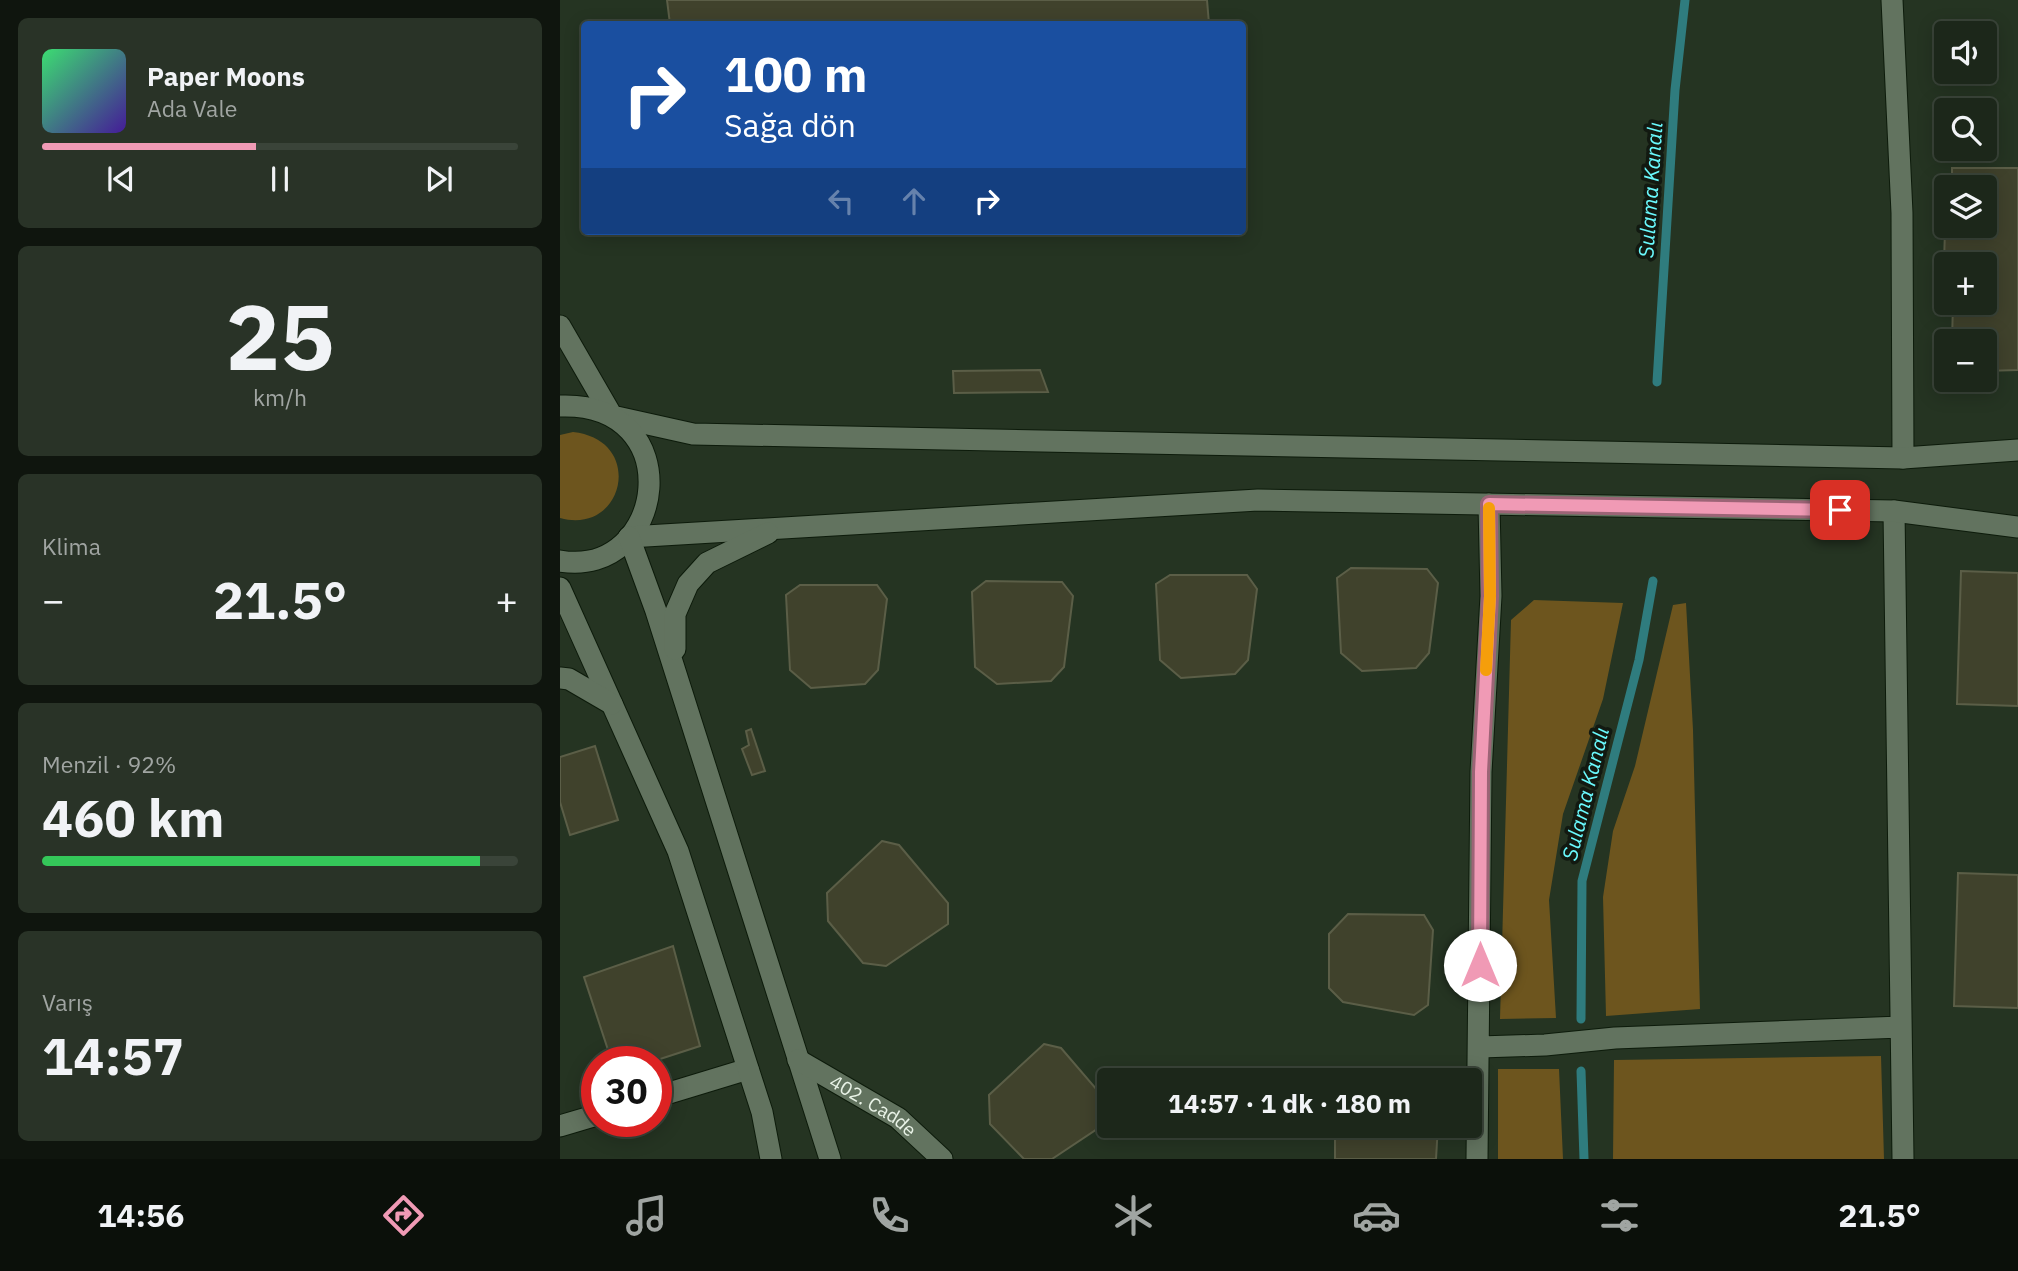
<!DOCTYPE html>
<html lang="tr">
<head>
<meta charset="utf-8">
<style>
  body { margin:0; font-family:"IBM Plex Sans",sans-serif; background:#293327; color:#f1f3f6; height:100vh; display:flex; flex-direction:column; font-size:26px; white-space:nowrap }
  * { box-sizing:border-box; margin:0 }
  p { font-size:23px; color:#a0a5a2 }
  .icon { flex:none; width:38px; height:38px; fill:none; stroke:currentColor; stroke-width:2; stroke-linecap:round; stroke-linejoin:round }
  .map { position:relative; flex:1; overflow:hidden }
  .side { display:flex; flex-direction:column; gap:18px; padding:18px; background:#0f150e; width:560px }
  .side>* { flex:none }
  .hud { position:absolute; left:21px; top:21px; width:665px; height:214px; border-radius:7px; box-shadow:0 4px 18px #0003,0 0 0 2px #3a4439; background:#1a4fa0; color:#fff; overflow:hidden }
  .fabs { position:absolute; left:1374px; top:21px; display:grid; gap:14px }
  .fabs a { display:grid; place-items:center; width:63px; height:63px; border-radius:7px; background:#1c271a; box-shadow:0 4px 18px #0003,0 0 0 2px #3a4439; font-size:35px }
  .speed { position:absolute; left:21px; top:1046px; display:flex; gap:14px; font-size:35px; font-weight:700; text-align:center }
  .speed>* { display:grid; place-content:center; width:91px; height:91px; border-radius:50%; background:#1c271a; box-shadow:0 4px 18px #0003,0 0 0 2px #3a4439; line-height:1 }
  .speed .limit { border:10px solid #d22; background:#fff; color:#111 }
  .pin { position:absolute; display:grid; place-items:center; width:60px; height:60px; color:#fff; margin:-30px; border-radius:14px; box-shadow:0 4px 10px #0006 }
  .me { position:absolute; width:77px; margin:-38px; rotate:0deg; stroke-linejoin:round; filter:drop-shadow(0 0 5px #0008) }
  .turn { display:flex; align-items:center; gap:24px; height:147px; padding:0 28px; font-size:32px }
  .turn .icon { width:91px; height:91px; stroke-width:2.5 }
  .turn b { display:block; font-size:49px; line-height:60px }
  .lanes { display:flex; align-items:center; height:66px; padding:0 28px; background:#0003; justify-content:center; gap:35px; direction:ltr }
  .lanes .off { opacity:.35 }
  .big { font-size:52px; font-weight:700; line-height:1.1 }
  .side .widget { flex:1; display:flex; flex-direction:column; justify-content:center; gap:10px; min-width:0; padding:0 24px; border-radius:10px; background:#293327 }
  .side .dial { align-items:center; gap:0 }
  .dial b { font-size:91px; line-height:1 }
  .song { display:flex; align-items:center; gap:21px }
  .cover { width:84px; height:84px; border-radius:10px; background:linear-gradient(135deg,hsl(140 70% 55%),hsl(260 70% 35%)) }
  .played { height:7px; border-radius:4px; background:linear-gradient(90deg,#f09ab5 45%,#3a4439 45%) }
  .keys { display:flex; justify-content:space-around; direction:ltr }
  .heat { display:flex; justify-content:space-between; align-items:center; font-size:38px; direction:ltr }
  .charge { height:10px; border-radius:5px; background:linear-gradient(90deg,#34c759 92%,#3a4439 0) }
  .trip { position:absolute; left:537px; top:1068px; width:385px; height:70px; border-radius:7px; background:#1c271a; box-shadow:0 4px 18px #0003,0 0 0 2px #3a4439; font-weight:700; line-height:70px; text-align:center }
  .menu { display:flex; height:112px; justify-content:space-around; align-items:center; background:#0b100a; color:#a0a5a2 }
  .menu .icon { width:49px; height:49px }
  .menu .selected { color:#f09ab5 }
  .menu b { font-size:32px; color:#f1f3f6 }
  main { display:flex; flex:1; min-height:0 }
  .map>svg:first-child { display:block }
</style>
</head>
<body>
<main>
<section class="side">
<div class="widget">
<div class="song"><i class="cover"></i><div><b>Paper Moons</b><p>Ada Vale</p></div></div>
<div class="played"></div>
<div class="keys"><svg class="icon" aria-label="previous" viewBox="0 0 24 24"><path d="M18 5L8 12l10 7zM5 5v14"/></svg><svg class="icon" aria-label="pause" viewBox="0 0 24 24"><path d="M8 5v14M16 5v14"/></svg><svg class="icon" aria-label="next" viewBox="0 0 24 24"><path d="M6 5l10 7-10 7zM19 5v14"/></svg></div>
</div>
<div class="widget dial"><b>25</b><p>km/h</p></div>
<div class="widget"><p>Klima</p>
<div class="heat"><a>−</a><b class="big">21.5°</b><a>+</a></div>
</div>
<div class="widget"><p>Menzil · 92%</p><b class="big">460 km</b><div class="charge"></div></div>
<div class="widget"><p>Varış</p><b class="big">14:57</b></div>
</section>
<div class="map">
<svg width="1458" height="1159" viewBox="0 0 1458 1159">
  <rect width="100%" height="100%" fill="#253422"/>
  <path fill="#6d551e" d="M13 432C86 440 64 536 0 518V435Z
    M974 600 1063 603 1043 699 1003 814 989 900 996 1018 940 1019 951 620Z
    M1126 603 1133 730 1140 1009 1046 1016 1043 897 1053 831 1075 766 1113 605Z
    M1321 1056 1324 1159H1053L1054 1060Z
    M938 1069H999L1003 1159H938Z"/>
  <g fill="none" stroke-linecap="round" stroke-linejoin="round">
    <path stroke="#2f7c7e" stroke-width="9" d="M1097 382 1115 90 1125 0
      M1021 1019 1022 881 1079 660 1093 581
      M1021 1071 1024 1159"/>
  </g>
  <path fill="#40422c" stroke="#5b5e47" stroke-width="2" d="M107 0H647L649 24H110Z
    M1392 168H1458V370L1424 371V341H1392L1393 303H1424V264H1386V298H1383L1385 229 1392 227V226H1424V187H1392Z
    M480 370 488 392 394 393 393 371Z
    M791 568 867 569 878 583 869 653 856 668 802 671 781 653 777 578Z
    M1401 571 1458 573V706L1397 704Z
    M610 575H687L697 589 688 660 675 674 621 678 600 660 596 584Z
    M426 581 502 582 513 596 504 667 491 681 437 684 415 667 412 592Z
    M240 585H317L327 599 318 670 305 684 251 688 230 670 226 595Z
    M191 729 205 771 192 775 182 749 189 745 186 731Z
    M35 746 58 820 10 835 0 802V757Z
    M322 841 339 845 388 903V924L326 966 303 963 268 921 267 893Z
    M1398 873 1458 875V1008L1394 1006Z
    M788 914 864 915 873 930 868 1005 854 1015 783 1002 769 988V934Z
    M113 946 140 1046 91 1062H52L24 977Z
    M484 1044 501 1048 550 1105V1109L546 1123 492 1159H464L430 1124 429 1095Z
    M775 1125H878L876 1159H775Z"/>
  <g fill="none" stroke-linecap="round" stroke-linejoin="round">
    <g stroke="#0d1b0b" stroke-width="23">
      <path id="street" d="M1332 0 1342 213 1343 458
        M1334 511 1343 1159
        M920 1047 985 1045 1055 1038 1341 1027
        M96 1097 188 1069
        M0 1126 37 1115
        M917 1159 921 772 931 596 929 504"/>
    </g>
    <g stroke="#0d1b0b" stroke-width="23">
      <g id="secondary">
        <path d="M0 326 52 416 133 434 1343 458 1458 450"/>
        <path d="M0 406C130 401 107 579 0 561"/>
        <path d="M69 537 698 500 1334 511 1458 527"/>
        <path d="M69 537 96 611 270 1159"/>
        <path d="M0 588 118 851 202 1112 211 1159"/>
        <path d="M115 649V614L128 584 147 563 208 533"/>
        <path d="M0 678 9 679 52 704"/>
        <path id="s1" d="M238 1060 338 1118 382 1159"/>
      </g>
    </g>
    <use href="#street" stroke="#62735f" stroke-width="21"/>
    <use href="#secondary" stroke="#62735f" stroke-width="21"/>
  </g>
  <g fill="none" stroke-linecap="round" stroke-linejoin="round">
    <g stroke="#9c6476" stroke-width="18">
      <path id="route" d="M920 965 921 772 930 596 929 504 1280 510"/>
    </g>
    <use href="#route" stroke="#f09ab5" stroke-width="12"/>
    <path stroke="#f59e0b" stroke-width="12" d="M926 670 930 596 929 508"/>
  </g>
  <g text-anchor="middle" stroke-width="7" stroke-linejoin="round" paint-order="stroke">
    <g font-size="19" fill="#e9f3e7" stroke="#121911">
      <text dy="7" stroke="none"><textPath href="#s1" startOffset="88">402. Cadde</textPath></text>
    </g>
    <g font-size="21" font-style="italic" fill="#6afafe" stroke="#121911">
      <text transform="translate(1091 190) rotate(-86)" y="7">Sulama Kanalı</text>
      <text transform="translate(1026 794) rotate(-76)" y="7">Sulama Kanalı</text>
    </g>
  </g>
</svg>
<div class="fabs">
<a><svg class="icon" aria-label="sound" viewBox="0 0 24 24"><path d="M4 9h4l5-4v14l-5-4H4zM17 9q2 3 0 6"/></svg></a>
<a><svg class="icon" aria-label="search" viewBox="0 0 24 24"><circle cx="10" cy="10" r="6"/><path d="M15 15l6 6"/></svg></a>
<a><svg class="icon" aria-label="layers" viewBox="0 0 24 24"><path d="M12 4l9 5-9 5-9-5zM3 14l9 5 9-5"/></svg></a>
<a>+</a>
<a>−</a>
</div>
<div class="speed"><div class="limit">30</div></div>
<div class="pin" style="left:1280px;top:510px;background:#d93025"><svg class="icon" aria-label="arrive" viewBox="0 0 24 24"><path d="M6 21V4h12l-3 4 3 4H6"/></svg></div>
<svg class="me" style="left:920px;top:965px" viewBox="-20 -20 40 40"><circle r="19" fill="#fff"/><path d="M0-13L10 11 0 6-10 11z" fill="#f09ab5"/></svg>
<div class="trip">14:57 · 1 dk · 180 m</div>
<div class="hud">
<div class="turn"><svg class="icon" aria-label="right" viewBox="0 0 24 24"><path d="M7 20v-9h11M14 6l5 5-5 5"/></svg><div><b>100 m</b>Sağa dön</div></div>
<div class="lanes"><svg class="icon off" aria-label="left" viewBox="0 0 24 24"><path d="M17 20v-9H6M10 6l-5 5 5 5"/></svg><svg class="icon off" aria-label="ahead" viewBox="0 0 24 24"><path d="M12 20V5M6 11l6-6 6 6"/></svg><svg class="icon" aria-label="right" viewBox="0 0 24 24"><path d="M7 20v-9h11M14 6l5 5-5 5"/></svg></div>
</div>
</div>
</main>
<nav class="menu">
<b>14:56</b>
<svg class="icon selected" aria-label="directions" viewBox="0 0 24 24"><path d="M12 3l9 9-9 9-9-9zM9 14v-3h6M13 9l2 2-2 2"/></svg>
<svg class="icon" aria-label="music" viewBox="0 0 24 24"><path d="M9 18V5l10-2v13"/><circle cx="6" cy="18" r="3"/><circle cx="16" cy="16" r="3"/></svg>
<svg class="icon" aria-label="phone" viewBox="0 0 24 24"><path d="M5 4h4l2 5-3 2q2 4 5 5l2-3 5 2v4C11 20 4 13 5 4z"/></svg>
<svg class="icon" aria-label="climate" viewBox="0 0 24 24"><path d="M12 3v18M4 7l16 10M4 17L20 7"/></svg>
<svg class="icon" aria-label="car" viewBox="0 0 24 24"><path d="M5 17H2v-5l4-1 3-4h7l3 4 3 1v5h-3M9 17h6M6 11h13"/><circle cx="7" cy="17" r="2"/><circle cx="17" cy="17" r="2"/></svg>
<svg class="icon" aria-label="filters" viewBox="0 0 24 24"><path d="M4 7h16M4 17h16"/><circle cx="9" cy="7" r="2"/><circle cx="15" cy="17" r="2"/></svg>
<b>21.5°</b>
</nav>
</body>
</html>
